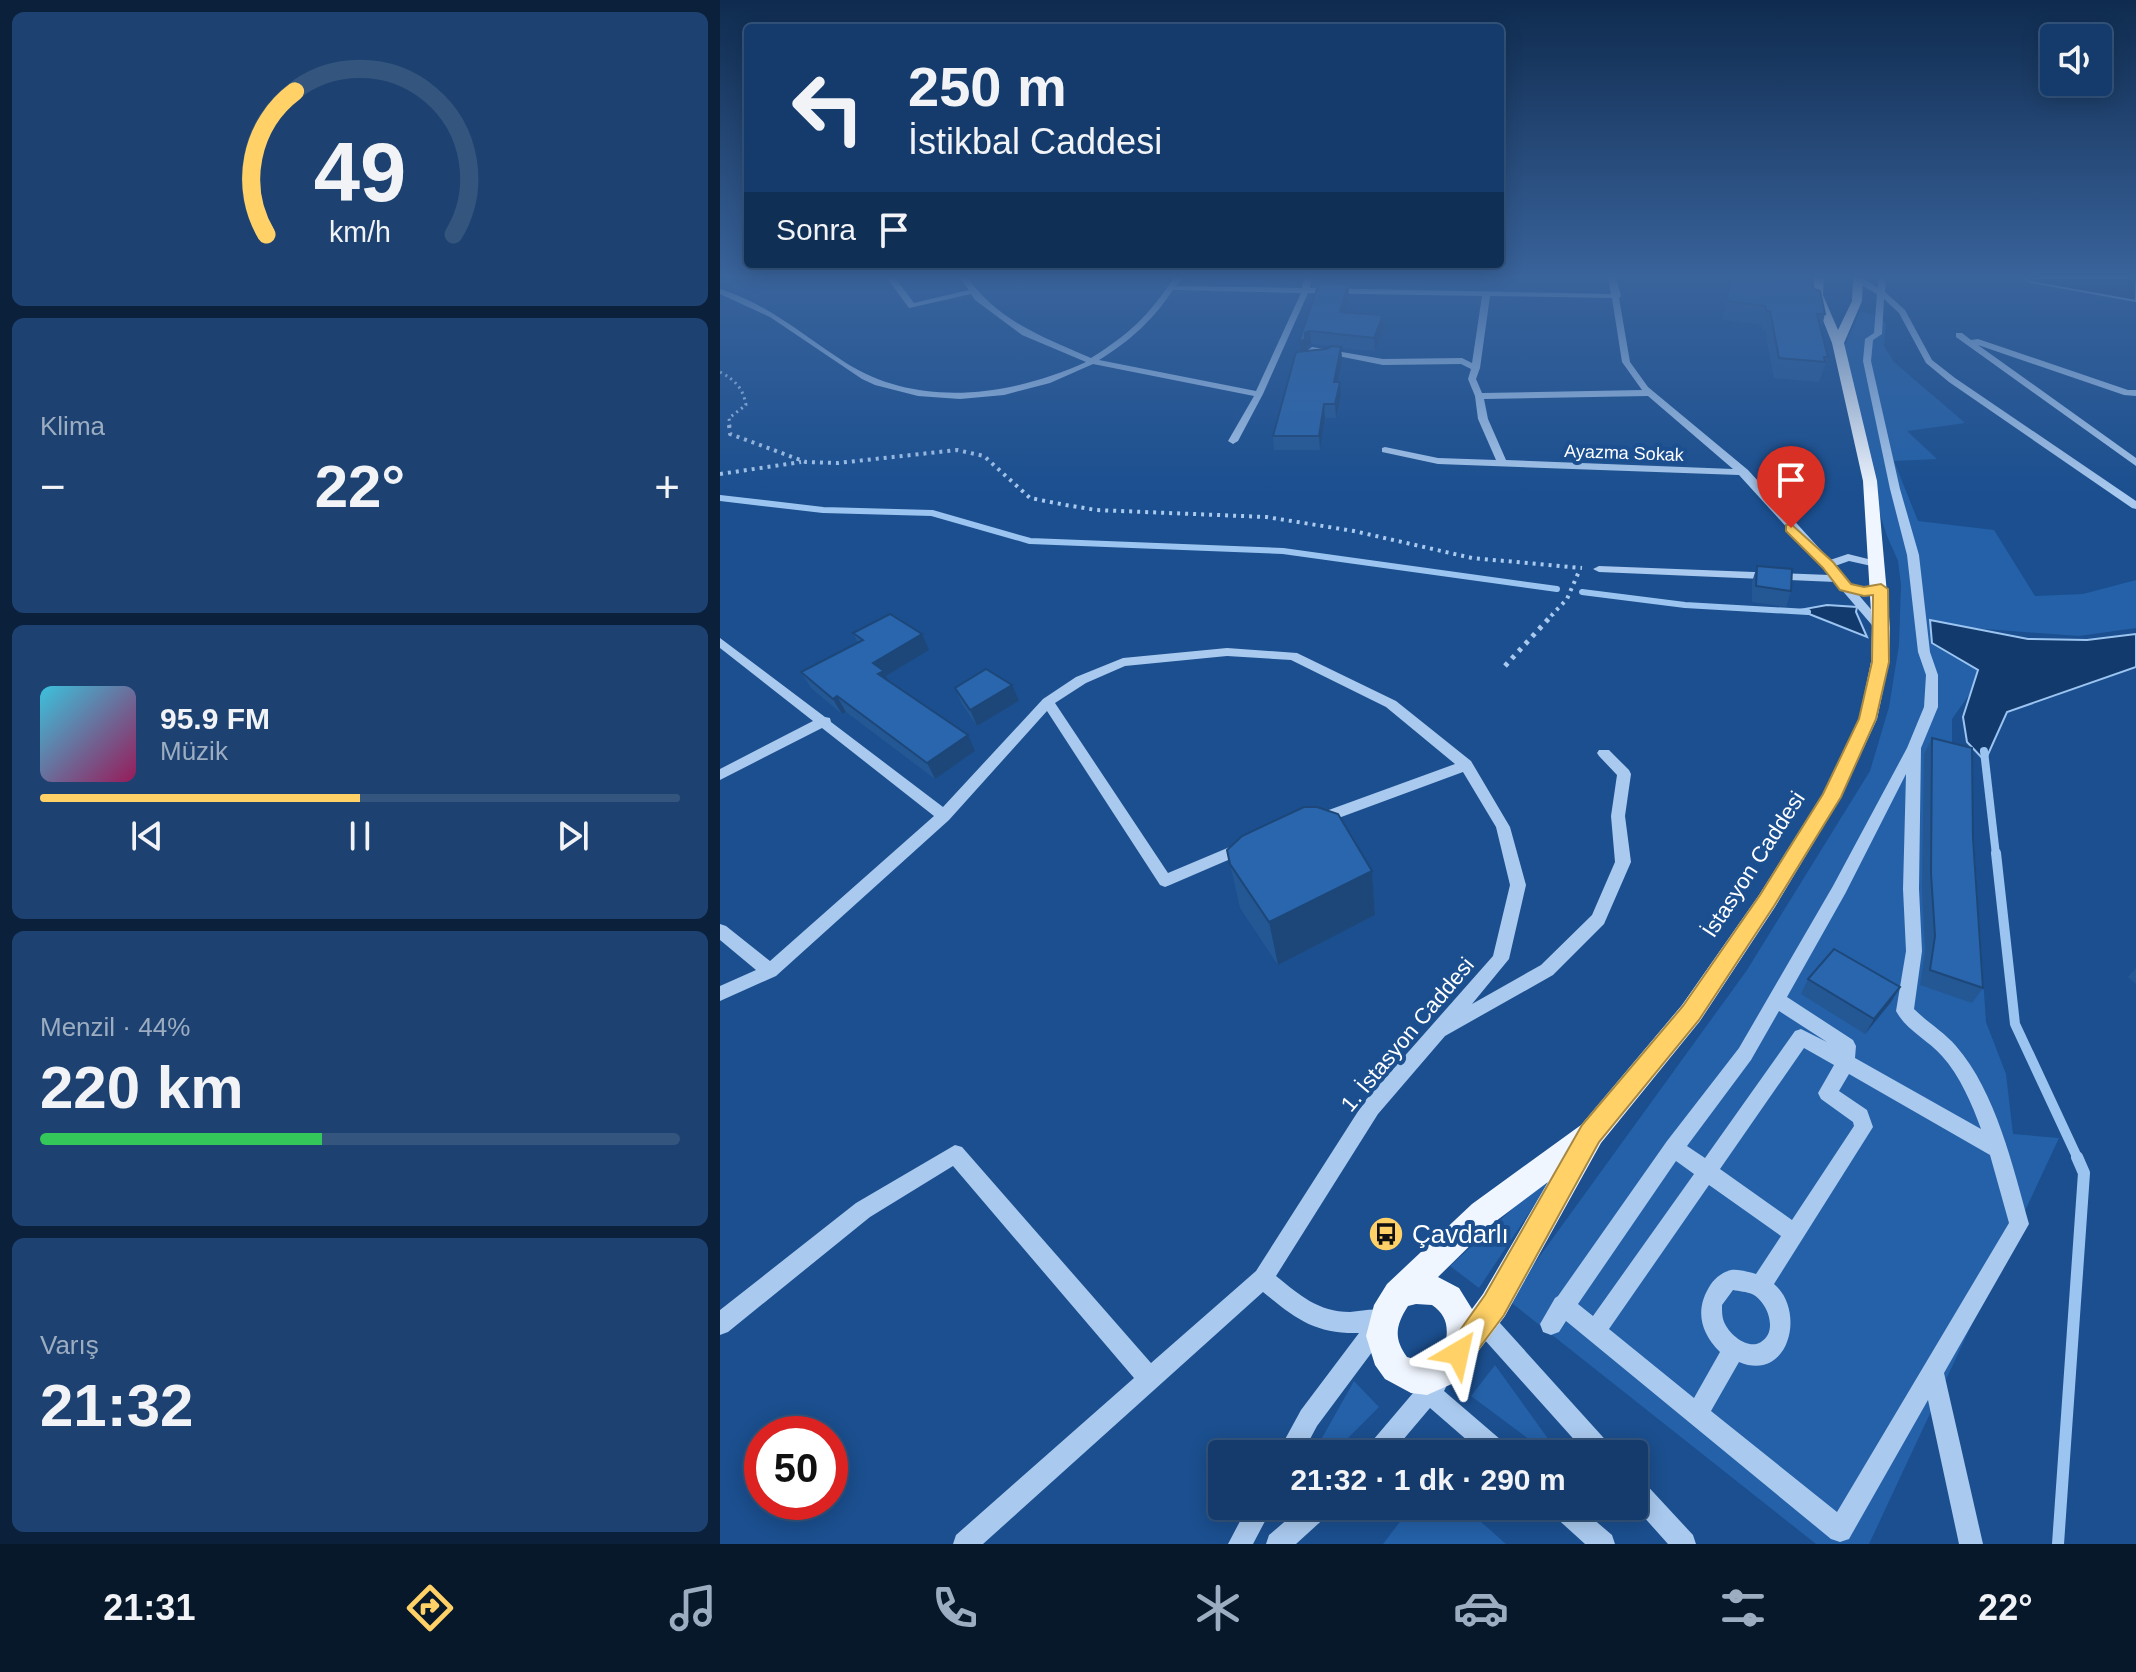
<!DOCTYPE html>
<html lang="tr">
<head>
<meta charset="utf-8">
<style>
  body { margin:0; font-family:Helvetica,sans-serif; background:#1d4271; color:#f1f3f6; height:100vh; display:flex; flex-direction:column; font-size:30px; white-space:nowrap }
  * { box-sizing:border-box; margin:0 }
  p { font-size:26px; color:#9dadc1 }
  .icon { flex:none; width:44px; height:44px; fill:none; stroke:currentColor; stroke-width:2; stroke-linecap:round; stroke-linejoin:round }
  .map { position:relative; flex:1; overflow:hidden }
  .panel { display:flex; flex-direction:column; gap:12px; padding:12px; background:#0b203b; width:720px }
  .panel>* { flex:none }
  .top-card { position:absolute; left:24px; top:24px; width:760px; height:244px; border-radius:8px; box-shadow:0 4px 20px #0003,0 0 0 2px #33557e; background:#143b6b; color:#f1f3f6; overflow:hidden }
  .controls { position:absolute; left:1320px; top:24px; display:grid; gap:16px }
  .controls a { display:grid; place-items:center; width:72px; height:72px; border-radius:8px; background:#143b6b; box-shadow:0 4px 20px #0003,0 0 0 2px #33557e; font-size:40px }
  .speed { position:absolute; left:24px; top:1416px; display:flex; gap:16px; font-size:40px; font-weight:700; text-align:center }
  .speed>* { display:grid; place-content:center; width:104px; height:104px; border-radius:50%; background:#143b6b; box-shadow:0 4px 20px #0003,0 0 0 2px #33557e; line-height:1 }
  .speed .limit { border:12px solid #d22; background:#fff; color:#111 }
  .pin { position:absolute; display:grid; place-items:center; width:68px; height:68px; color:#fff; margin:-82px -34px; border-radius:50% 50% 50% 0; rotate:-45deg; box-shadow:0 0 8px #0007 }
  .pin .icon { rotate:45deg }
  .me { position:absolute; width:88px; margin:-44px; rotate:36deg; stroke-linejoin:round; filter:drop-shadow(0 0 6px #0008) }
  .turn { display:flex; align-items:center; gap:28px; height:168px; padding:0 32px; font-size:36px }
  .turn .icon { width:104px; height:104px; stroke-width:2.5 }
  .turn b { display:block; font-size:56px; line-height:68px }
  .then { display:flex; align-items:center; height:76px; padding:0 32px; background:#0003; gap:16px; font-size:30px }
  .big { font-size:60px; font-weight:600; line-height:1.1 }
  .panel .widget { flex:1; display:flex; flex-direction:column; justify-content:center; gap:12px; min-width:0; padding:0 28px; border-radius:12px; background:#1d4271 }
  .panel .dial { align-items:center; gap:0 }
  .dial svg { height:208px; overflow:visible; fill:none; stroke:#33557e; stroke-width:7; stroke-linecap:round; text-anchor:middle }
  .dial text { fill:#f1f3f6; stroke:none }
  .song { display:flex; align-items:center; gap:24px }
  .cover { width:96px; height:96px; border-radius:12px; background:linear-gradient(135deg,hsl(190 70% 55%),hsl(330 70% 35%)) }
  .played { height:8px; border-radius:4px; background:linear-gradient(90deg,#ffd166 50%,#33557e 50%) }
  .keys { display:flex; justify-content:space-around; direction:ltr }
  .heat { display:flex; justify-content:space-between; align-items:center; font-size:44px; direction:ltr }
  .charge { height:12px; border-radius:6px; background:linear-gradient(90deg,#34c759 44%,#33557e 0) }
  .trip { position:absolute; left:488px; top:1440px; width:440px; height:80px; border-radius:8px; background:#143b6b; box-shadow:0 4px 20px #0003,0 0 0 2px #33557e; font-weight:600; line-height:80px; text-align:center }
  .tabs { display:flex; height:128px; justify-content:space-around; align-items:center; background:#08182b; color:#9dadc1 }
  .tabs .icon { width:56px; height:56px }
  .tabs .selected { color:#ffd166 }
  .tabs b { font-size:36px; color:#f1f3f6 }
  main { display:flex; flex:1; min-height:0 }
  .map>svg:first-child { display:block }
</style>
</head>
<body>
<main>
<section class="panel">
<div class="widget dial"><svg viewBox="0 0 100 80">
<path d="M14 69A42 42 0 1 1 86 69"/>
<path d="M14 69A42 42 0 0 1 25 14" stroke="#ffd166"/>
<text x="50" y="56" font-size="32" font-weight="700">49</text>
<text x="50" y="72" font-size="11">km/h</text>
</svg></div>
<div class="widget"><p>Klima</p>
<div class="heat"><a>−</a><b class="big">22°</b><a>+</a></div>
</div>
<div class="widget">
<div class="song"><i class="cover"></i><div><b>95.9 FM</b><p>Müzik</p></div></div>
<div class="played"></div>
<div class="keys"><svg class="icon" aria-label="previous" viewBox="0 0 24 24"><path d="M18 5L8 12l10 7zM5 5v14"/></svg><svg class="icon" aria-label="pause" viewBox="0 0 24 24"><path d="M8 5v14M16 5v14"/></svg><svg class="icon" aria-label="next" viewBox="0 0 24 24"><path d="M6 5l10 7-10 7zM19 5v14"/></svg></div>
</div>
<div class="widget"><p>Menzil · 44%</p><b class="big">220 km</b><div class="charge"></div></div>
<div class="widget"><p>Varış</p><b class="big">21:32</b></div>
</section>
<div class="map">
<svg width="1416" height="1544" viewBox="0 0 1416 1544">
  <rect width="100%" height="100%" fill="#1b4f8f"/>
  <path fill="#2461a8" d="M1140 312 1156 315 1166 324 1164 346 1174 362 1245 423 1187 431 1217 459 1174 461 1198 521 1274 530 1315 596 1363 594 1416 580V628L1359 636 1252 628 1210 621 1258 670 1249 695 1232 719V744L1248 749 1266 1022 1286 1074 1293 1134 1339 1138 1149 1544H1096L788 1300 1027 970 1150 771 1169 707 1179 645 1181 585 1178 561 1167 536 1145 467 1123 349Z
    M837 1171 759 1288 730 1266 823 1181Z
    M775 1365 839 1454H829L751 1396Z
    M634 1381 659 1407 612 1454H593Z
    M692 1506H743L786 1544H663Z"/>
  <path fill="#123a6d" stroke="#9cc4f0" stroke-width="2" d="M1304 278H1416V301L1310 282Z
    M1107 605 1137 607 1136 612 1147 637 1079 610Z
    M1210 620 1308 639 1367 640 1416 634V667L1287 712 1265 761 1247 742 1243 717 1258 670 1212 643Z"/>
  <g fill="none" stroke-linecap="round" stroke-linejoin="round">
    <path stroke="#9cc4f0" stroke-width="6" d="M0 498 103 510 212 513 310 541 563 551 837 589
      M862 592 965 605 1088 612"/>
    <path stroke="#9cc4f0" stroke-width="8" d="M1264 751 1276 855"/>
    <path stroke="#9cc4f0" stroke-width="10" d="M1276 853 1295 1024 1358 1159"/>
    <path stroke="#9cc4f0" stroke-width="12" d="M1338 1544 1364 1173 1357 1157"/>
    <path stroke="#a9c9ee" stroke-width="3" stroke-dasharray="2 4" stroke-linecap="butt" d="M0 372C15 380 23 388 26 405L9 418 10 427"/>
    <path stroke="#a9c9ee" stroke-width="4" stroke-dasharray="3 5" stroke-linecap="butt" d="M9 425 10 434 86 462 118 463 237 450 264 456 310 498 346 505 376 510 546 517 634 531 752 558 862 568
      M0 474 81 462
      M831 616 847 599 860 569"/>
    <path stroke="#a9c9ee" stroke-width="5" stroke-dasharray="4 6" stroke-linecap="butt" d="M785 666 833 614"/>
    <path fill="#a9c9ee" fill-rule="evenodd" d="M167 278H175L194 303 249 290 240 278H248C278 321 323 337 371 358 411 333 428 316 454 278H462L456 286 582 288 584 278H592L590 288 891 294 888 278H896L901 296 899 298 910 362 928 387 1028 470 1110 560 1128 554 1160 562V566L1156 567 1129 561 1115 566 1129 584 1144 588 1165 587 1167 589 1161 592 1137 593 1167 628 1165 631H1157L1115 582 879 572 873 569 879 566 1110 575 1019 475 718 464 662 452V448L665 447 718 458 776 460 758 419 755 396 748 379 751 369 741 364 663 365 588 350 592 347 663 359 742 358 752 363 762 296 588 293 543 394 518 441 513 444 508 441 534 396 373 364 330 383 284 395 240 399 198 396 155 385 142 379 50 317 0 294V289C48 304 84 336 126 363 199 409 291 396 366 362L302 335 255 300 251 294 189 308ZM453 290 581 293 536 391 379 360C410 341 433 320 453 290ZM770 296 892 298 902 362 922 390 762 393 756 379 760 368ZM928 396 1013 469 786 460 768 419 764 399Z
      M1136 278H1142L1158 288V278H1166L1165 292 1185 310 1212 360 1235 378 1416 501V509L1412 508 1229 382 1206 363 1179 313 1164 299 1162 334 1153 340 1151 361 1180 489 1199 555 1210 652 1218 675V707L1201 748 1199 889 1202 951 1194 1009C1207 1022 1224 1032 1236 1046 1276 1092 1293 1167 1309 1224L1224 1373 1263 1544H1239L1208 1400 1129 1539 1120 1542 1111 1539 846 1321 839 1332 831 1335 823 1332 820 1324 835 1298 838 1296 947 1141 1019 1048 1113 886 1187 748 1204 707 1206 675 1198 652 1187 555 1170 489 1143 361 1145 339 1154 333 1157 294 1136 282ZM1186 774 1183 889 1186 951 1176 1011C1186 1030 1208 1040 1222 1056 1240 1076 1252 1104 1261 1129L1135 1058 1136 1046 1133 1040 1067 997 1125 894ZM1059 1011 1107 1042 1081 1029 1075 1031 985 1158 967 1146 1031 1060ZM1084 1048 1114 1065 1098 1093 1101 1099 1133 1122 1134 1126 1072 1220 1000 1169ZM1129 1074 1270 1155 1289 1223 1117 1512 991 1411 1019 1362C1068 1383 1087 1312 1054 1284L1153 1127 1147 1110 1119 1091ZM956 1161 974 1174 873 1316 858 1304ZM989 1185 1061 1236 1036 1274C1029 1272 1019 1269 1011 1270 1003 1272 996 1277 991 1284 975 1308 979 1331 1000 1352L974 1398 889 1329ZM1013 1290C1019 1291 1027 1292 1032 1294 1047 1301 1059 1331 1041 1342 1029 1350 1011 1336 1005 1324 1002 1318 1002 1312 1002 1305Z
      M1236 333H1242L1251 340 1258 339 1408 390H1416V396L1404 395 1258 345 1416 458V466L1236 337Z
      M0 638 105 717 110 718 111 722 223 807 323 699 356 677 403 658 507 648 577 653 676 701 751 761 790 827 806 885 789 959 752 1004 821 965 872 915 895 862 891 816 897 775 879 756 877 753 879 750H889L909 770 911 774 905 816 911 862 884 924 833 975 725 1036 658 1114 556 1276C580 1295 598 1312 630 1312 643 1311 657 1307 669 1312L672 1320 667 1332 597 1426 582 1454H557L581 1410 639 1333C595 1334 576 1319 543 1292L263 1544H233L236 1535 414 1378 233 1166 150 1217 8 1332 0 1335V1310L136 1203 235 1145 242 1147 431 1363 536 1271 644 1102 773 956 790 885 776 827 743 772 605 823H595L593 819 595 815 735 764 666 707 571 660 507 656 405 666 366 683 335 703 448 873 524 841 529 843 532 847 529 851 450 885 445 887 440 885 327 711 229 820 56 976 0 1001V986L36 970 0 940V924L6 926 50 961 214 816 102 728 0 780V769L93 721 0 648Z
      M762 1309 770 1312 891 1446 895 1454H867L754 1328 751 1320 754 1312Z
      M718 1370 726 1373 729 1381 724 1391 788 1446 792 1454H763L710 1408 671 1454H644L648 1446 710 1373Z
      M914 1476 922 1480 973 1535 976 1544H948L914 1506Z
      M528 1506H553L533 1544H508Z
      M583 1506H613L609 1514 576 1544H546L549 1535Z
      M828 1506H858L892 1535 895 1544H865L832 1514Z"/>
    <path fill="#f0f6ff" fill-rule="evenodd" d="M1094 278H1104L1103 295 1118 330 1132 301 1133 278H1143L1142 301 1124 343 1157 481 1170 628 1169 662 1157 719 1121 797 1055 907 980 1021 881 1143 785 1316 734 1383 707 1395 691 1393 665 1379 655 1365 646 1336 654 1305 667 1284 752 1204 861 1125 962 1005 1039 895 1102 795 1139 719 1151 662 1152 628 1143 481 1112 343 1093 295ZM828 1182 763 1294 752 1309 739 1288 718 1277 772 1224ZM696 1304 712 1305C727 1315 729 1328 725 1345L707 1363 687 1357C673 1338 676 1325 688 1306Z"/>
  </g>
  <path fill="#245895" fill-rule="evenodd" d="M603 278H705L704 283H633L632 286H628L629 297 624 313 664 328 655 351 621 348 622 361 618 382 621 396 616 418H605L600 450H554L553 436 580 351 579 341 604 283ZM591 344 611 346 606 349 587 351V346Z
    M1011 278 1105 314 1101 330 1108 357 1099 382 1054 378 1045 330H1042L1041 325 1002 320Z
    M1037 566 1071 591 1066 607 1032 602V582Z
    M133 633 209 650 166 676 169 682 255 751 215 779 126 712 122 714 91 688 81 672 138 643Z
    M235 688 299 701 257 726 242 704Z
    M1212 738 1253 838 1263 988 1252 1003 1200 985 1205 951 1202 889 1204 754Z
    M507 850 652 871 655 915 558 965 520 908Z
    M1416 968V984L1408 977Z
    M1088 979 1171 1002 1145 1034 1081 994Z"/>
  <path fill="#1d4779" d="M628 284 629 297 620 326V312Z
    M663 315 664 328 655 351 654 338Z
    M590 331 591 344 587 346V354H581L579 341 585 333Z
    M621 347 622 361 615 396 614 382Z
    M620 382 621 396 616 418 615 404Z
    M604 404 605 418 600 450 599 436Z
    M202 634 209 650 166 676 172 687 166 690 153 663Z
    M292 685 299 701 257 726 250 710Z
    M117 696 126 712 122 714 113 699Z
    M248 735 255 751 215 779 207 763Z
    M652 871 655 915 558 965 549 922Z
    M1180 987 1171 1002 1145 1034 1154 1019Z"/>
  <path fill="#2a66ad" stroke="#1d4779" stroke-width="2" d="M1011 278H1089L1094 289 1100 291 1105 314H1097L1108 357H1104L1105 362 1059 358 1050 311H1046L1045 306 1006 301Z
    M599 283 628 284 620 312 663 315 654 338 590 331 585 333V340L579 341Z
    M612 346 621 347 614 382H620L615 404H604L599 436H553L576 352 606 349Z
    M1037 566 1072 569 1071 591 1036 586Z
    M170 614 202 634 153 663 164 671 158 674 248 735 207 763 117 696 113 699 81 672 143 640 133 633Z
    M266 669 292 685 250 710 235 688Z
    M1212 738 1252 748 1253 838 1263 988 1210 970 1215 936 1211 873Z
    M584 807H597L618 814 652 871 549 922 510 864 507 850 522 836Z
    M1114 949 1180 987 1154 1019 1088 979Z"/>
  <linearGradient id="sky" x2="0" y2="1"><stop stop-color="#0f2b4f"/><stop offset="0.56" stop-color="#39639b"/><stop offset="1" stop-color="#39639b" stop-opacity="0"/></linearGradient>
  <rect width="1416" height="494" fill="url(#sky)"/>
  <path fill="#ffd166" stroke="#a68842" stroke-width="2" d="M1071 524 1113 562 1131 584 1144 587 1161 584 1168 589 1169 662 1156 719 1121 797 1054 906 979 1020 879 1142 784 1315 748 1363 738 1367 728 1363 724 1353 765 1295 862 1125 963 1006 1040 895 1103 794 1139 719 1152 662 1153 595 1144 596 1120 590 1103 568 1066 531V525Z"/>
  <defs>
    <g id="bus-disc" transform="scale(1.8)"><circle r="9.5" fill="#ffd166" stroke="#1b4f8f"/><path d="M-5-6H5V4H4V6H2V4H-2V6H-4V4H-5ZM-3.5-4V0h7V-4ZM-3.5 1.2v1.5H-2V1.2ZM2 1.2v1.5H3.5V1.2Z" fill="#111"/></g>
  </defs>
  <g fill-rule="evenodd">
    <use href="#bus-disc" x="666" y="1234"/>
  </g>
  <g text-anchor="middle" stroke-width="8" stroke-linejoin="round" paint-order="stroke">
    <g font-size="18" fill="#fff" stroke="#1b4f8f">
      <text transform="translate(904 453) rotate(2)" y="6">Ayazma Sokak</text>
    </g>
    <g font-size="22" fill="#fff" stroke="#1b4f8f">
      <text transform="translate(1033 864) rotate(-57)" y="8">İstasyon Caddesi</text>
      <text transform="translate(687 1034) rotate(-50)" y="8">1. İstasyon Caddesi</text>
    </g>
    <g font-size="26" fill="#fff" stroke="#1b4f8f" text-anchor="start">
      <text x="692" y="1243">Çavdarlı</text>
    </g>
  </g>
</svg>
<div class="controls">
<a><svg class="icon" aria-label="sound" viewBox="0 0 24 24"><path d="M4 9h4l5-4v14l-5-4H4zM17 9q2 3 0 6"/></svg></a>
</div>
<div class="speed"><div class="limit">50</div></div>
<div class="pin" style="left:1071px;top:528px;background:#d93025"><svg class="icon" aria-label="arrive" viewBox="0 0 24 24"><path d="M6 21V4h12l-3 4 3 4H6"/></svg></div>
<svg class="me" style="left:738px;top:1353px" viewBox="-20 -20 40 40"><path d="M0-17L14 15 0 8-14 15z" fill="#ffd166" stroke="#fff" stroke-width="4"/></svg>
<div class="trip">21:32 · 1 dk · 290 m</div>
<div class="top-card">
<div class="turn"><svg class="icon" aria-label="left" viewBox="0 0 24 24"><path d="M17 20v-9H6M10 6l-5 5 5 5"/></svg><div><b>250 m</b>İstikbal Caddesi</div></div>
<div class="then">Sonra<svg class="icon" aria-label="arrive" viewBox="0 0 24 24"><path d="M6 21V4h12l-3 4 3 4H6"/></svg></div>
</div>
</div>
</main>
<nav class="tabs">
<b>21:31</b>
<svg class="icon selected" aria-label="directions" viewBox="0 0 24 24"><path d="M12 3l9 9-9 9-9-9zM9 14v-3h6M13 9l2 2-2 2"/></svg>
<svg class="icon" aria-label="music" viewBox="0 0 24 24"><path d="M9 18V5l10-2v13"/><circle cx="6" cy="18" r="3"/><circle cx="16" cy="16" r="3"/></svg>
<svg class="icon" aria-label="phone" viewBox="0 0 24 24"><path d="M5 4h4l2 5-3 2q2 4 5 5l2-3 5 2v4C11 20 4 13 5 4z"/></svg>
<svg class="icon" aria-label="climate" viewBox="0 0 24 24"><path d="M12 3v18M4 7l16 10M4 17L20 7"/></svg>
<svg class="icon" aria-label="car" viewBox="0 0 24 24"><path d="M5 17H2v-5l4-1 3-4h7l3 4 3 1v5h-3M9 17h6M6 11h13"/><circle cx="7" cy="17" r="2"/><circle cx="17" cy="17" r="2"/></svg>
<svg class="icon" aria-label="filters" viewBox="0 0 24 24"><path d="M4 7h16M4 17h16"/><circle cx="9" cy="7" r="2"/><circle cx="15" cy="17" r="2"/></svg>
<b>22°</b>
</nav>
</body>
</html>
